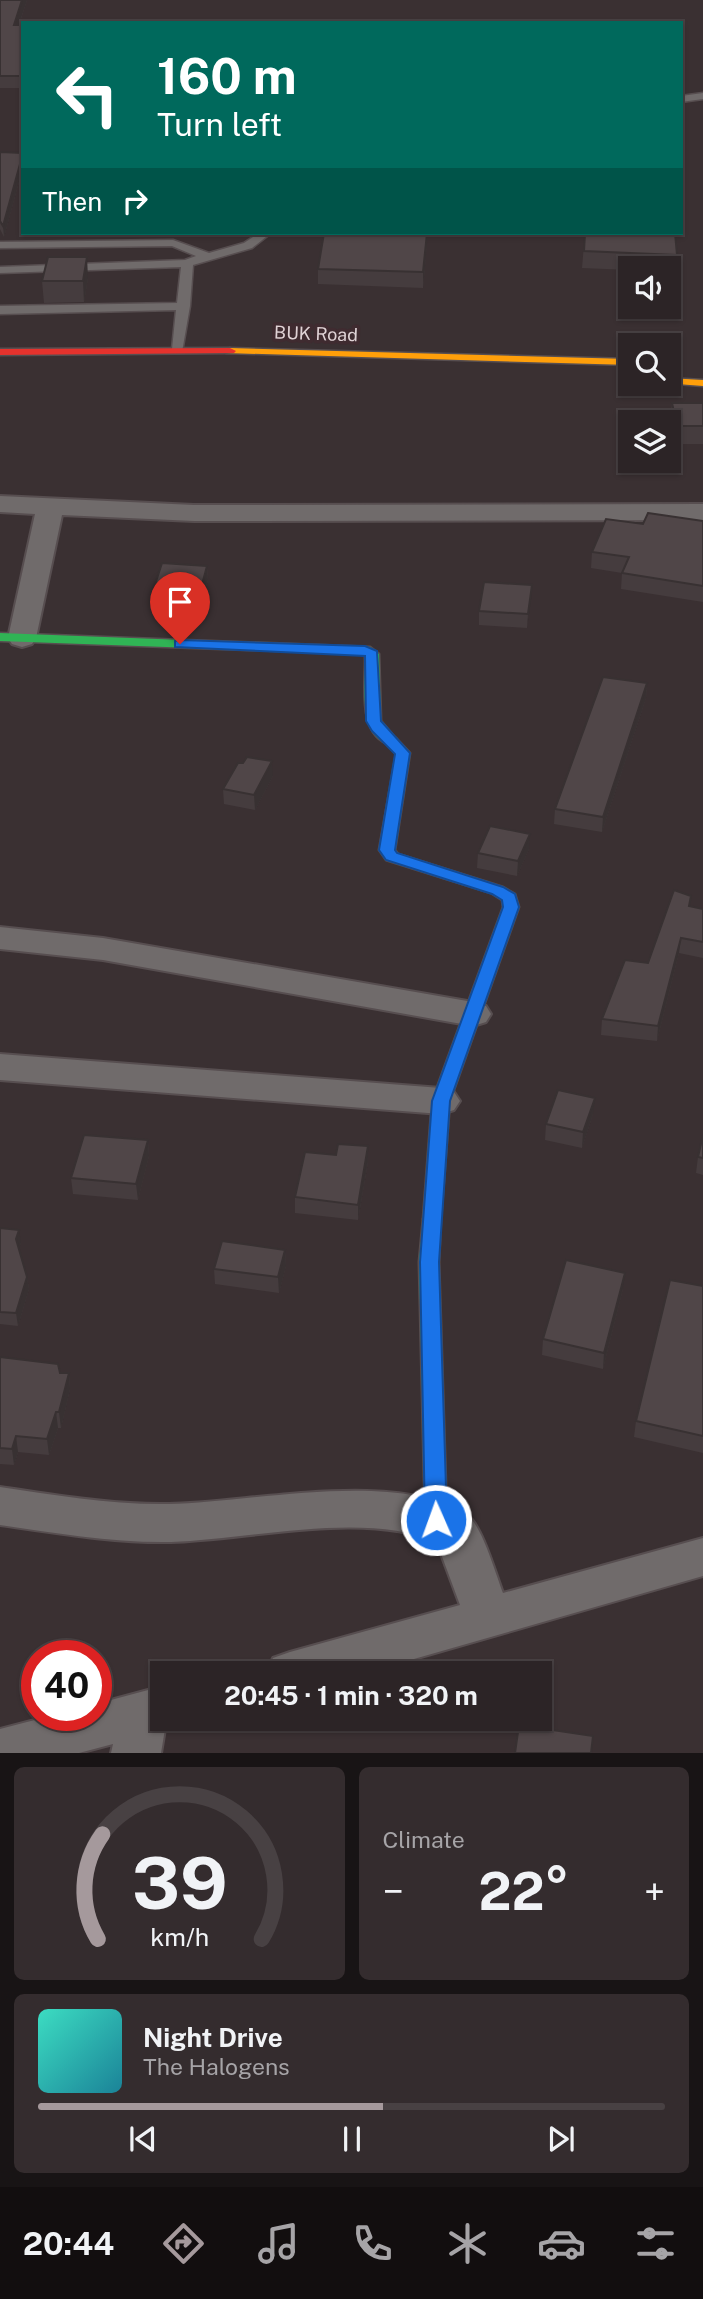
<!DOCTYPE html>
<html lang="en">
<head>
<meta charset="utf-8">
<style>
  body { margin:0; font-family:"Public Sans",sans-serif; background:#342c2e; color:#f1f3f6; height:100vh; display:flex; flex-direction:column; font-size:26px; white-space:nowrap }
  * { box-sizing:border-box; margin:0 }
  p { font-size:23px; color:#a6a4a7 }
  .icon { flex:none; width:38px; height:38px; fill:none; stroke:currentColor; stroke-width:2; stroke-linecap:round; stroke-linejoin:round }
  .map { position:relative; height:1753px; overflow:hidden }
  .side { display:flex; flex-direction:column; gap:14px; padding:14px; background:#181415; flex:1 }
  .side>* { flex:none }
  .guide { position:absolute; left:21px; top:21px; width:662px; height:214px; border-radius:0px; box-shadow:0 2px 5px #0004,0 0 0 2px #484143; background:#00695c; color:#fff; overflow:hidden }
  .controls { position:absolute; left:618px; top:256px; display:grid; gap:14px }
  .controls a { display:grid; place-items:center; width:63px; height:63px; border-radius:0px; background:#2c2426; box-shadow:0 2px 5px #0004,0 0 0 2px #484143; font-size:35px }
  .speed { position:absolute; left:21px; top:1640px; display:flex; gap:14px; font-size:35px; font-weight:700; text-align:center }
  .speed>* { display:grid; place-content:center; width:91px; height:91px; border-radius:50%; background:#2c2426; box-shadow:0 2px 5px #0004,0 0 0 2px #484143; line-height:1 }
  .speed .limit { border:10px solid #d22; background:#fff; color:#111 }
  .pin { position:absolute; display:grid; place-items:center; width:60px; height:60px; color:#fff; margin:-72px -30px; border-radius:50% 50% 50% 0; rotate:-45deg; box-shadow:0 0 7px #0007 }
  .pin .icon { rotate:45deg }
  .me { position:absolute; width:77px; margin:-38px; rotate:358deg; stroke-linejoin:round; filter:drop-shadow(0 0 5px #0008) }
  .turn { display:flex; align-items:center; gap:24px; height:147px; padding:0 21px; font-size:32px }
  .turn .icon { width:91px; height:91px; stroke-width:2.5 }
  .turn b { display:block; font-size:49px; line-height:60px }
  .then { display:flex; align-items:center; height:66px; padding:0 21px; background:#0003; gap:14px; font-size:26px }
  .big { font-size:52px; font-weight:700; line-height:1.1 }
  .side .card { flex:1; display:flex; flex-direction:column; justify-content:center; gap:10px; min-width:0; padding:0 24px; border-radius:10px; background:#342c2e }
  .side .dial { align-items:center; gap:0 }
  .dial svg { height:182px; overflow:visible; fill:none; stroke:#484143; stroke-width:7; stroke-linecap:round; text-anchor:middle }
  .dial text { fill:#f1f3f6; stroke:none }
  .song { display:flex; align-items:center; gap:21px }
  .cover { width:84px; height:84px; border-radius:10px; background:linear-gradient(135deg,hsl(170 70% 55%),hsl(190 70% 35%)) }
  .played { height:7px; border-radius:4px; background:linear-gradient(90deg,#a5999c 55%,#484143 55%) }
  .keys { display:flex; justify-content:space-around; direction:ltr }
  .heat { display:flex; justify-content:space-between; align-items:center; font-size:38px; direction:ltr }
  .side .tiles { flex:1; display:grid; gap:14px; grid-template-columns:1fr 1fr }
  .card:last-child { grid-column:span 2 }
  .trip { position:absolute; left:150px; top:1661px; width:402px; height:70px; border-radius:0px; background:#2c2426; box-shadow:0 2px 5px #0004,0 0 0 2px #484143; font-weight:700; line-height:70px; text-align:center }
  .tabs { display:flex; height:112px; justify-content:space-around; align-items:center; background:#120e0f; color:#a6a4a7 }
  .tabs .icon { width:49px; height:49px }
  .tabs .current { color:#a5999c }
  .tabs b { font-size:32px; color:#f1f3f6 }
  .map>svg:first-child { display:block }
</style>
</head>
<body>
<div class="map">
<svg width="703" height="1753" viewBox="0 0 703 1753">
  <rect width="100%" height="100%" fill="#3a3032"/>
  <g fill="none" stroke-linecap="round" stroke-linejoin="round">
    <g stroke="#574e50" stroke-width="3">
      <path id="lane" d="M703 93V99L681 102V96Z
        M259 233H271L252 248 193 265 190 306 182 352H174L172 349 176 310 0 314V306L177 303 181 267 0 273V267L185 260 196 256 172 246 0 248V242L173 240 209 253 244 243Z"/>
    </g>
    <g stroke="#574e50" stroke-width="4">
      <path id="street" d="M0 496 194 505 703 504V520L194 521 62 515 36 638 32 644 22 647 12 644 8 638 35 514 0 512Z
        M0 927 103 938 473 1002 486 1006 491 1014 486 1022 473 1026 103 960 0 949Z
        M0 1054 441 1088 454 1092 460 1101 454 1110 441 1114 0 1080Z
        M0 1487C56 1495 112 1505 169 1504 249 1503 400 1468 468 1516 482 1526 496 1575 503 1593L703 1538V1576L365 1673H266L273 1658 290 1652 460 1605 437 1543C368 1510 248 1540 171 1542 114 1543 56 1533 0 1525Z
        M163 1686V1718H182L180 1723 165 1729 161 1753H111L113 1744 79 1753H0V1729L54 1715H96V1704Z"/>
    </g>
    <g stroke="#574e50" stroke-width="3">
      <path id="fast" d="M0 633 370 647 379 654 381 721 398 741 391 745C356 736 366 683 365 656L362 654 0 641Z
        M432 1212 439 1214 441 1219 439 1262 447 1520 444 1526 436 1529 428 1526 425 1520 419 1262 423 1219 425 1214Z"/>
    </g>
    <g stroke="#574e50" stroke-width="3">
      <path id="slow" d="M230 348 630 359V365L226 353 224 351Z
        M668 378 703 380V386L664 383H668Z
        M391 737 396 738 410 753 395 850 398 854 503 887 515 894 519 907 450 1101 441 1219 439 1224 432 1226 425 1224 423 1219 432 1101 503 907 502 900 491 893 386 860 379 850 396 754 384 741Z"/>
    </g>
    <g stroke="#574e50" stroke-width="3">
      <path id="jam" d="M230 348 236 351 234 353 0 355V349Z"/>
    </g>
    <use href="#lane" fill="#706b6b" fill-rule="evenodd"/>
    <use href="#street" fill="#706b6b" fill-rule="evenodd"/>
    <use href="#fast" fill="#30b455" fill-rule="evenodd"/>
    <use href="#slow" fill="#ff9f0a" fill-rule="evenodd"/>
    <use href="#jam" fill="#e5322d" fill-rule="evenodd"/>
  </g>
  <path fill="#453c3e" d="M0 0H27L19 25H23V88H0Z
    M0 152 23 153V167L4 237 0 229Z
    M324 233H428L423 288 318 284V269Z
    M585 233 677 255 675 272H668V268H630V270L582 268Z
    M88 278 84 302 44 303 42 281Z
    M672 403H703V444H675L670 421Z
    M703 521V602L621 589 622 573 591 568 592 552 643 524Z
    M207 566 208 580 200 606 179 604 178 609 153 608 152 594Z
    M532 585 527 628 479 625V611Z
    M647 683 646 698 602 832 554 824 555 809Z
    M273 776 255 810 224 804 223 789Z
    M529 849 517 876 477 868 478 853Z
    M690 906 703 909V958L679 953 657 1041 601 1035 602 1019 648 963Z
    M593 1114 582 1148 545 1140 546 1124Z
    M703 1135V1175L696 1173 698 1157Z
    M148 1140 149 1156 138 1200 73 1194 71 1178Z
    M336 1155 368 1162 358 1220 295 1213V1197Z
    M0 1228 21 1243 18 1249 27 1277 29 1289 18 1326 0 1324Z
    M285 1250 286 1266 279 1293 215 1284 214 1269Z
    M703 1286V1453L634 1437 636 1421Z
    M623 1289 603 1369 542 1355 543 1339Z
    M0 1357 60 1373H69L70 1389 61 1428H58L49 1455 18 1452 14 1465 0 1464Z"/>
  <path fill="#383132" d="M22 0H27L15 36 14 25Z
    M23 153V167L4 237 3 226Z
    M427 233H428L423 288V272Z
    M87 257 88 278 84 302 83 281Z
    M207 566 208 580 200 606V592Z
    M532 585 531 599 527 628 528 614Z
    M178 590 179 604 178 609 177 595Z
    M647 683 646 698 602 832 603 817Z
    M272 761 273 776 255 810 254 795Z
    M530 834 529 849 517 876 518 861Z
    M681 938 679 953 657 1041 658 1026Z
    M595 1098 593 1114 582 1148 583 1132Z
    M148 1140 149 1156 138 1200 136 1184Z
    M368 1146V1162L358 1220V1205Z
    M19 1230 21 1243 17 1252 16 1239Z
    M285 1250 286 1266 279 1293 278 1277Z
    M625 1273 623 1289 603 1369 604 1353Z
    M27 1277 29 1289 18 1326 16 1313Z
    M69 1373 70 1389 61 1428 59 1412Z
    M56 1412 58 1428 49 1455 47 1439Z
    M16 1436 18 1452 14 1465 12 1449Z"/>
  <path fill="#504648" stroke="#383132" stroke-width="2" d="M0 0H22L14 25H23V76H0Z
    M0 152 23 153 3 226 0 221Z
    M324 233H427L423 272 318 269Z
    M585 233H675L677 255 584 251Z
    M48 257H87L83 281H42Z
    M672 403H703V426H677Z
    M648 513 703 521V586L622 573 629 557 592 552 606 519 643 524Z
    M162 563 207 566 200 592 178 590 177 595 152 594Z
    M484 582 532 585 528 614 479 611Z
    M603 677 647 683 603 817 555 809Z
    M247 757 272 761 254 795 223 789 238 763H243Z
    M490 826 530 834 518 861 478 853Z
    M674 890 691 896 689 906 703 909V942L681 938 658 1026 602 1019 625 960 648 963Z
    M558 1090 595 1098 583 1132 546 1124Z
    M84 1135 148 1140 136 1184 71 1178Z
    M703 1135V1158L698 1157Z
    M338 1144 368 1146 358 1205 295 1197 305 1152 336 1155Z
    M0 1228 19 1230 16 1239 27 1277 16 1313 0 1312Z
    M222 1241 285 1250 278 1277 214 1269Z
    M566 1260 625 1273 604 1353 543 1339Z
    M670 1280 703 1286V1436L636 1421Z
    M0 1357 58 1364 60 1373H69L59 1412H56L47 1439 16 1436 12 1449 0 1448Z
    M519 1725 593 1736 591 1753H515Z"/>
  <path fill="#1a73e8" stroke="#114b97" stroke-width="2" d="M180 640 365 646 377 651 381 721 410 753 395 850 397 853 503 887 515 894 519 907 450 1101 439 1262 447 1520 444 1527 436 1529 429 1527 425 1520 420 1262 432 1101 503 907 502 900 492 894 386 860 379 850 395 754 372 731 366 721 365 656 175 647V641Z"/>
  <g text-anchor="middle" stroke-width="7" stroke-linejoin="round" paint-order="stroke">
    <g font-size="18" fill="#dfd2d5" stroke="#3f2b30">
      <text transform="translate(316 334) rotate(2)" y="6">BUK Road</text>
    </g>
  </g>
</svg>
<div class="controls">
<a><svg class="icon" aria-label="sound" viewBox="0 0 24 24"><path d="M4 9h4l5-4v14l-5-4H4zM17 9q2 3 0 6"/></svg></a>
<a><svg class="icon" aria-label="search" viewBox="0 0 24 24"><circle cx="10" cy="10" r="6"/><path d="M15 15l6 6"/></svg></a>
<a><svg class="icon" aria-label="layers" viewBox="0 0 24 24"><path d="M12 4l9 5-9 5-9-5zM3 14l9 5 9-5"/></svg></a>
</div>
<div class="speed"><div class="limit">40</div></div>
<div class="pin" style="left:180px;top:644px;background:#d93025"><svg class="icon" aria-label="arrive" viewBox="0 0 24 24"><path d="M6 21V4h12l-3 4 3 4H6"/></svg></div>
<svg class="me" style="left:436px;top:1520px" viewBox="-20 -20 40 40"><circle r="17" fill="#1a73e8" stroke="#fff" stroke-width="3"/><path d="M0-11L8 9 0 5-8 9z" fill="#fff"/></svg>
<div class="trip">20:45 · 1 min · 320 m</div>
<div class="guide">
<div class="turn"><svg class="icon" aria-label="left" viewBox="0 0 24 24"><path d="M17 20v-9H6M10 6l-5 5 5 5"/></svg><div><b>160 m</b>Turn left</div></div>
<div class="then">Then<svg class="icon" aria-label="right" viewBox="0 0 24 24"><path d="M7 20v-9h11M14 6l5 5-5 5"/></svg></div>
</div>
</div>
<section class="side">
<div class="tiles">
<div class="card dial"><svg viewBox="0 0 100 80">
<path d="M14 69A42 42 0 1 1 86 69"/>
<path d="M14 69A42 42 0 0 1 16 23" stroke="#a5999c"/>
<text x="50" y="56" font-size="32" font-weight="700">39</text>
<text x="50" y="72" font-size="11">km/h</text>
</svg></div>
<div class="card"><p>Climate</p>
<div class="heat"><a>−</a><b class="big">22°</b><a>+</a></div>
</div>
<div class="card">
<div class="song"><i class="cover"></i><div><b>Night Drive</b><p>The Halogens</p></div></div>
<div class="played"></div>
<div class="keys"><svg class="icon" aria-label="previous" viewBox="0 0 24 24"><path d="M18 5L8 12l10 7zM5 5v14"/></svg><svg class="icon" aria-label="pause" viewBox="0 0 24 24"><path d="M8 5v14M16 5v14"/></svg><svg class="icon" aria-label="next" viewBox="0 0 24 24"><path d="M6 5l10 7-10 7zM19 5v14"/></svg></div>
</div>
</div>
</section>
<nav class="tabs">
<b>20:44</b>
<svg class="icon current" aria-label="directions" viewBox="0 0 24 24"><path d="M12 3l9 9-9 9-9-9zM9 14v-3h6M13 9l2 2-2 2"/></svg>
<svg class="icon" aria-label="music" viewBox="0 0 24 24"><path d="M9 18V5l10-2v13"/><circle cx="6" cy="18" r="3"/><circle cx="16" cy="16" r="3"/></svg>
<svg class="icon" aria-label="phone" viewBox="0 0 24 24"><path d="M5 4h4l2 5-3 2q2 4 5 5l2-3 5 2v4C11 20 4 13 5 4z"/></svg>
<svg class="icon" aria-label="climate" viewBox="0 0 24 24"><path d="M12 3v18M4 7l16 10M4 17L20 7"/></svg>
<svg class="icon" aria-label="car" viewBox="0 0 24 24"><path d="M5 17H2v-5l4-1 3-4h7l3 4 3 1v5h-3M9 17h6M6 11h13"/><circle cx="7" cy="17" r="2"/><circle cx="17" cy="17" r="2"/></svg>
<svg class="icon" aria-label="filters" viewBox="0 0 24 24"><path d="M4 7h16M4 17h16"/><circle cx="9" cy="7" r="2"/><circle cx="15" cy="17" r="2"/></svg>
</nav>
</body>
</html>
